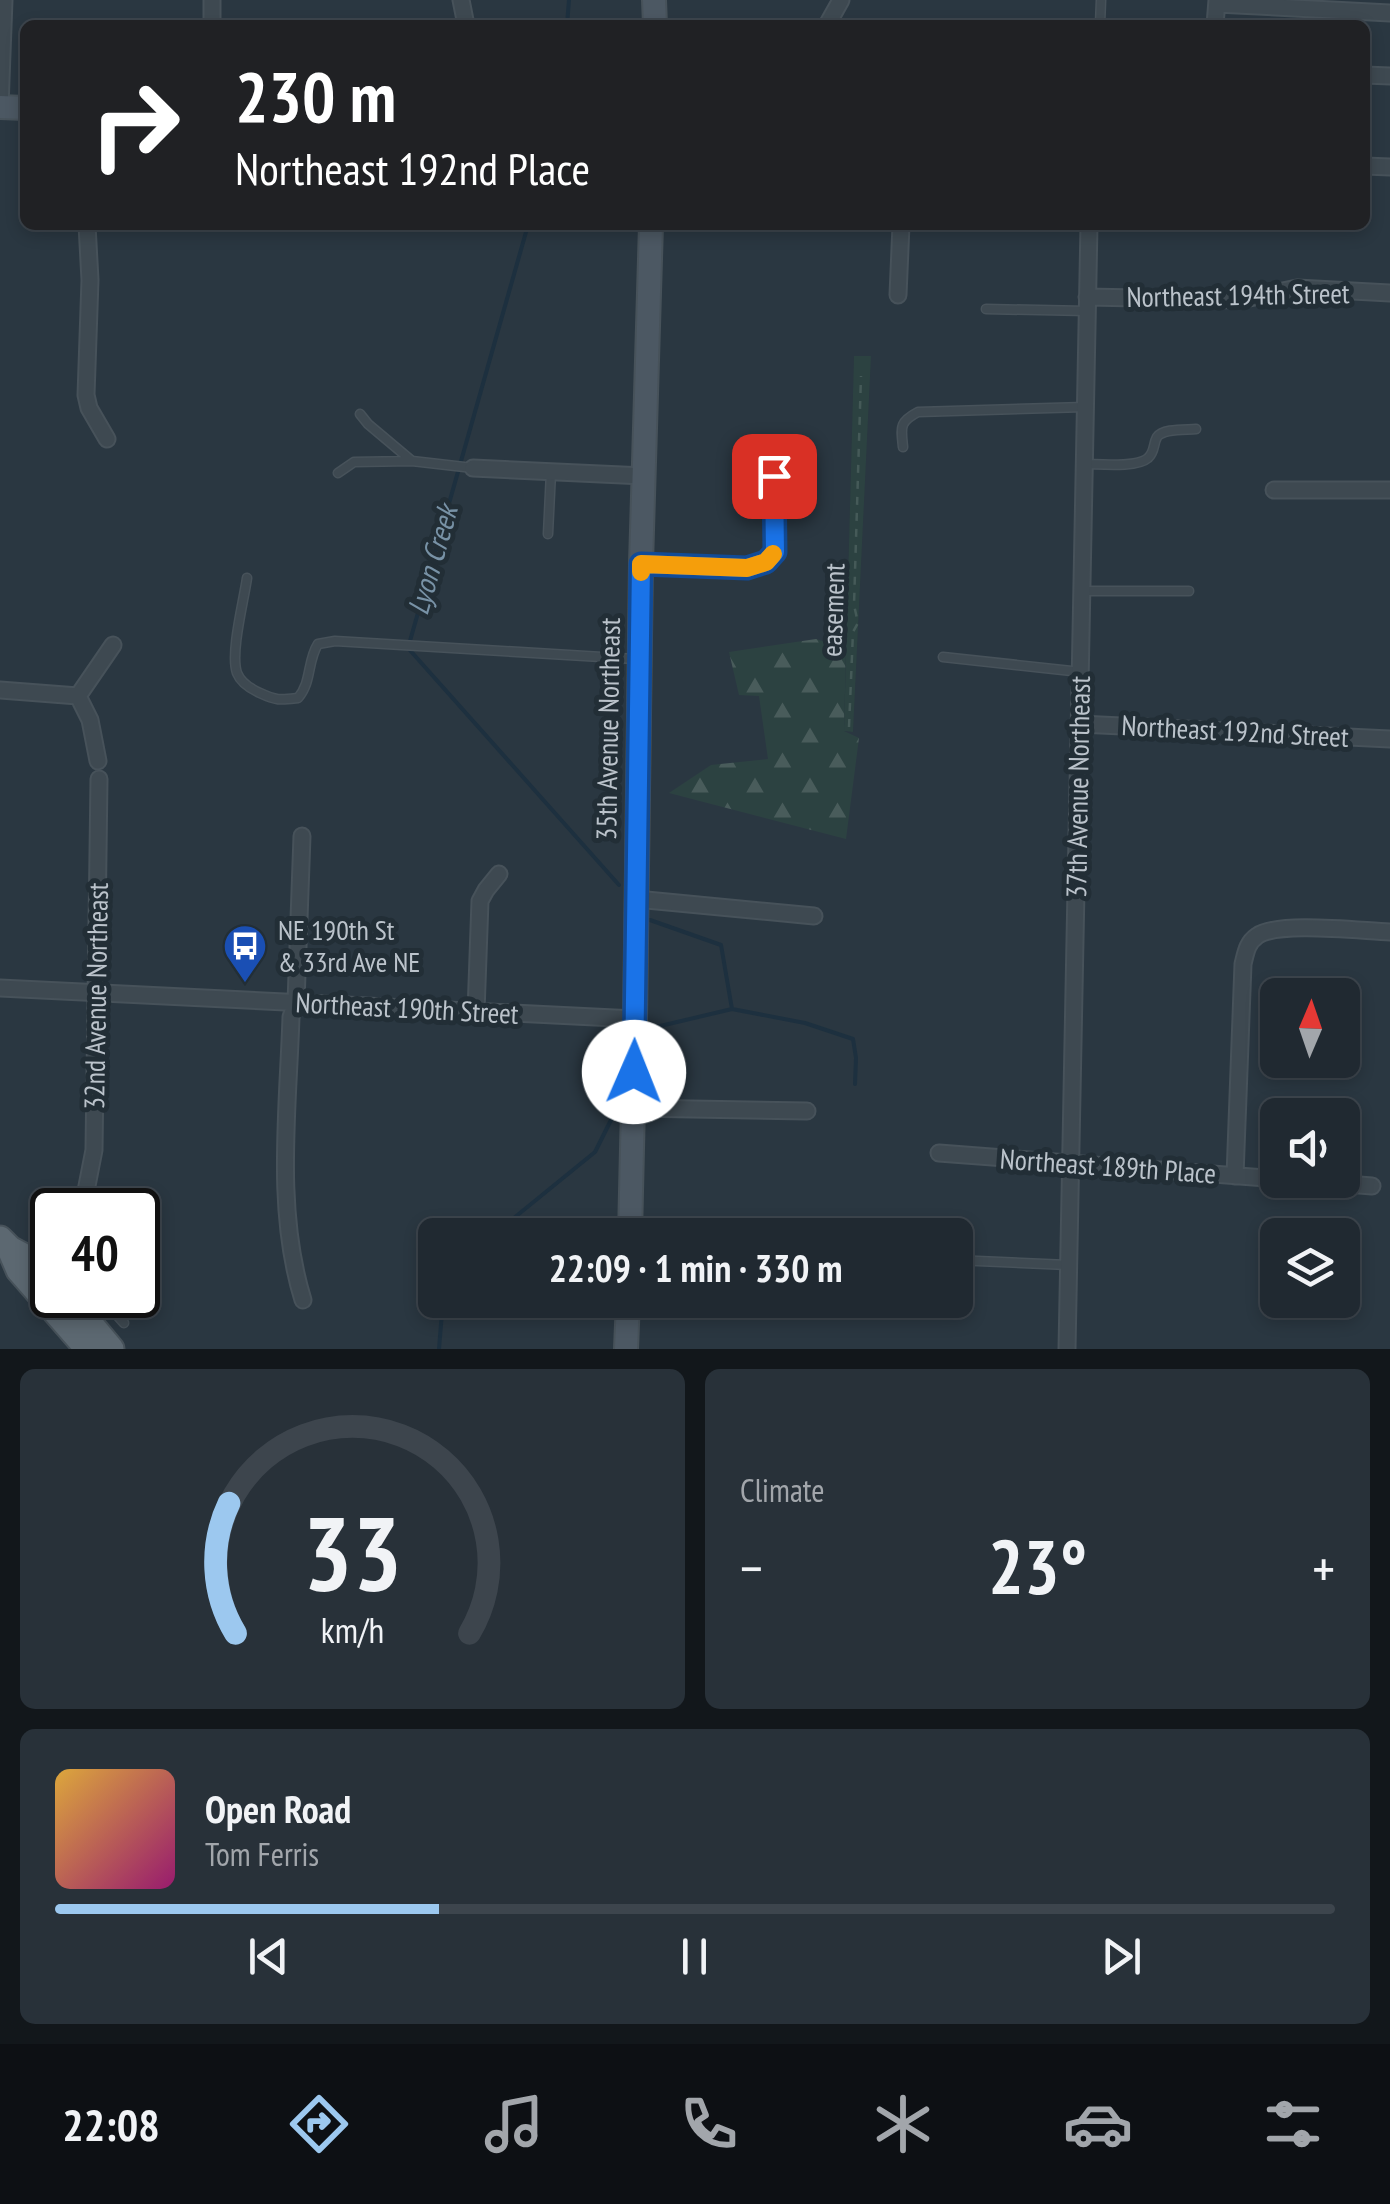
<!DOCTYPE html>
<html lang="en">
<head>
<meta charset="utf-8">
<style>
  body { margin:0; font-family:"PT Sans Narrow",sans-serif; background:#283139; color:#f1f3f6; height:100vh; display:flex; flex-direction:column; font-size:38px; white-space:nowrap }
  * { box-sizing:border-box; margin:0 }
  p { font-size:32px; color:#a2a6ab }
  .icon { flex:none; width:55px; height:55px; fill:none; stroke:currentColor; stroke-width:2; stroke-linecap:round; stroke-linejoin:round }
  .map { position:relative; height:1349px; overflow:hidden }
  .drawer { display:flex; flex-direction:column; gap:20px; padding:20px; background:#12171b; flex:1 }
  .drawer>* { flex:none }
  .hud { position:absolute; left:20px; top:20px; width:1350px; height:210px; border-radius:15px; box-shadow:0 5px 15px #0003,0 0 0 2px #3d454d; background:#202124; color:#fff; overflow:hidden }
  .needle { width:65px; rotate:2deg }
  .tools { position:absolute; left:1260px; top:978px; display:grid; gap:20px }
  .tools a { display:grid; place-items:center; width:100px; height:100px; border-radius:15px; background:#202931; box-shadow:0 5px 15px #0003,0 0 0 2px #3d454d; font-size:50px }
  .speed { position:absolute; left:30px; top:1188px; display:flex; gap:20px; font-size:50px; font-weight:700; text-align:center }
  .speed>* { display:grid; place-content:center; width:130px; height:130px; border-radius:50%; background:#202931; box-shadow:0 5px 15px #0003,0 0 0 2px #3d454d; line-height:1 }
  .speed .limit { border:5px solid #111; border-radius:15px; background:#fff; color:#111 }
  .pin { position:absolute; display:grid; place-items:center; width:85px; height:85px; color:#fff; margin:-42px; border-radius:20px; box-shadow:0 5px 15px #0006 }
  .me { position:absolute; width:110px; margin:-55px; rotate:1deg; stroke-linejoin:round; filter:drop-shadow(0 0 8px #0008) }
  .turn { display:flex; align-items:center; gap:35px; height:210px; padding:0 50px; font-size:45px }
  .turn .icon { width:130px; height:130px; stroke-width:2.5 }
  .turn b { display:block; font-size:70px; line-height:85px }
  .big { font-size:75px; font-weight:700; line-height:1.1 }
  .drawer .tile { flex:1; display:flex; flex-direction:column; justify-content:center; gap:15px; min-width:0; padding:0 35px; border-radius:15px; background:#283139 }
  .drawer .dial { align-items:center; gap:0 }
  .dial svg { height:260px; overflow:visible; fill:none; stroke:#3d454d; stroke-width:7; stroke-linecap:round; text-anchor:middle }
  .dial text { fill:#f1f3f6; stroke:none }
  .song { display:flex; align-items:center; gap:30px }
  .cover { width:120px; height:120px; border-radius:15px; background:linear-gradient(135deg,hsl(40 70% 55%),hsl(320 70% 35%)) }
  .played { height:10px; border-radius:5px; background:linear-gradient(90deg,#9cc8ef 30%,#3d454d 30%) }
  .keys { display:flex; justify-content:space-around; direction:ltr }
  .heat { display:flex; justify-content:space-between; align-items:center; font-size:55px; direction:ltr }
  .drawer .tiles { flex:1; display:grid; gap:20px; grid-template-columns:1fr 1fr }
  .tile:last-child { grid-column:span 2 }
  .trip { position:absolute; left:418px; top:1218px; width:555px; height:100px; border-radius:15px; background:#202931; box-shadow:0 5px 15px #0003,0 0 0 2px #3d454d; font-weight:700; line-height:100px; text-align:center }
  .menu { display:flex; height:160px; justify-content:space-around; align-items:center; background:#0d1014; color:#a2a6ab }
  .menu .icon { width:70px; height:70px }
  .menu .on { color:#9cc8ef }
  .menu b { font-size:45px; color:#f1f3f6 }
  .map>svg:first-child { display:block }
</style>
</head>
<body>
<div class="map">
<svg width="1390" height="1349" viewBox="0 0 1390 1349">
  <defs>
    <pattern id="forest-firs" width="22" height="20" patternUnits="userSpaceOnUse" patternTransform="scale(2.5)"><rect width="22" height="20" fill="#2c4241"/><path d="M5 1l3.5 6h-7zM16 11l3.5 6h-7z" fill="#495c5b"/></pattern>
  </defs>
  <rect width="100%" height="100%" fill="#2a3741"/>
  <path fill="url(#forest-firs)" d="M816 639 846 648 844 731 859 738 846 839 669 793 711 765 768 759 759 696 739 695 729 652Z"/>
  <path fill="#2c4241" d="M854 356H871L853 732 844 731Z"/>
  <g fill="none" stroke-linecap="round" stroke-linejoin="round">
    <path stroke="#1d303f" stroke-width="4" d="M567 25 569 0
      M528 225 408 648 619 885
      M732 1009 805 1023 853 1039 856 1058 855 1084
      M647 1047 656 1027 732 1009 721 945 650 920
      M493 1235 595 1152 618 1106
      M439 1349 443 1300"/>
    <g stroke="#47525a" stroke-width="11">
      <path id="lane" d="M1100 25 1101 0
        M986 309 1087 311
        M360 414 368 424 412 461
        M903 447C901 427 899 422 918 412L1085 407
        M1084 464C1099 464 1137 468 1148 458 1155 452 1153 444 1157 437 1163 428 1186 430 1196 429
        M338 473 354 462 412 461 473 468
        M548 534 551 472
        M247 578C244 600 230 653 237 673 241 683 251 689 260 693 277 701 281 700 298 698 312 682 307 661 318 644L335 641 635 659
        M1082 591H1189
        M943 657 1081 672
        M955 1260 1068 1265
        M99 1295 124 1323
        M658 1300 698 1302"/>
    </g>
    <g stroke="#47525a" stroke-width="19">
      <path id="street" d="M461 0 466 25
        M1217 4 1390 13
        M212 25V0
        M827 25 841 0
        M1215 25 1217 0
        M1365 75 1390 76
        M0 107 4 0
        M1365 166 1390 167
        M87 225 90 280 86 395 89 408 107 439
        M898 295 901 225
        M1087 297 1240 300 1297 288 1390 293
        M473 468 644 476
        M1274 490H1390
        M641 564 747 568 766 562 775 552 774 476
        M0 690 78 696
        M1080 724 1390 739
        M98 761 90 720 78 696 113 645
        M302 836 296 1002 291 1017C288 1110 275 1210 303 1300
        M636 899 814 916
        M0 988 635 1019
        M476 1012 480 901 486 890 499 874
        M634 1108 807 1111
        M939 1153 1278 1179
        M1235 1176 1243 964C1246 952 1247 943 1257 936 1277 921 1361 931 1390 932
        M1296 1180 1372 1186
        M77 1210 86 1191 94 1150 99 779
        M40 1265 52 1246
        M1067 1349 1089 225"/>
    </g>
    <g stroke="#47525a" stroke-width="26">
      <path id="secondary" d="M654 0 655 25
        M0 107 25 108
        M630 1235 635 1019 641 564 651 225
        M626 1349 628 1300"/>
    </g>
    <g stroke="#47525a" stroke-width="29">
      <path id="primary" d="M0 1239 10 1249 19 1270 88 1349
        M10 1249 40 1265 52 1280
        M66 1295 111 1349"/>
    </g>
    <path stroke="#455a58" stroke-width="2.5" stroke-dasharray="8 8" stroke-linecap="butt" d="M849 727 853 632 858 623 854 605 861 376"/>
    <use href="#lane" stroke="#3e4951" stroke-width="8"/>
    <use href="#street" stroke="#3e4951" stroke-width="15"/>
    <use href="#secondary" stroke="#4c5863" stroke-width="22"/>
    <use href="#primary" stroke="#5c6871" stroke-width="25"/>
  </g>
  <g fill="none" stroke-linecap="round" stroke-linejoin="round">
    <g stroke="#114b97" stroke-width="25">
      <path id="route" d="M634 1072 641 564 747 568 766 562 775 552 774 476"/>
    </g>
    <use href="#route" stroke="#1a73e8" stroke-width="18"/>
    <path stroke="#f59e0b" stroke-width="18" d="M641 572V564L747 568 766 562 773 554"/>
  </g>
  <defs>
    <g id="bus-pin" transform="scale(2.25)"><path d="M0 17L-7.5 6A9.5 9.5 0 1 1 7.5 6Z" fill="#1a4fb4" stroke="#222e36"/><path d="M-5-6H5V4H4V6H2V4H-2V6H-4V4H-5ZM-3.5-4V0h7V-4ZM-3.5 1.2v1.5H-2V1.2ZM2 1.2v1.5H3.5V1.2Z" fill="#fff"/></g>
  </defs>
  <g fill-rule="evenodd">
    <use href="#bus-pin" x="245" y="946"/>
  </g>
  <g text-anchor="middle" stroke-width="10" stroke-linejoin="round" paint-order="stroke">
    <g font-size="28" fill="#bbc3cb" stroke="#222e36">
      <text transform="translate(1238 295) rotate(-1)" y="10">Northeast 194th Street</text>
      <text transform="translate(833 610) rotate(-88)" y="10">easement</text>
      <text transform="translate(608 729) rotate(-89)" y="10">35th Avenue Northeast</text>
      <text transform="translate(1235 731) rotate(3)" y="10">Northeast 192nd Street</text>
      <text transform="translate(1078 787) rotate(-89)" y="10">37th Avenue Northeast</text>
      <text transform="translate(96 996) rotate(-89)" y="10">32nd Avenue Northeast</text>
      <text transform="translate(407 1008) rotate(3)" y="10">Northeast 190th Street</text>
      <text transform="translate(1108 1166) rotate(4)" y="10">Northeast 189th Place</text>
    </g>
    <g font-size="28" fill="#bbc3cb" stroke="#222e36" text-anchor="start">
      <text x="278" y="940">NE 190th St<tspan x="278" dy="32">&amp; 33rd Ave NE</tspan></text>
    </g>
    <g font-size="30" font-style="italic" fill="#7892a6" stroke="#222e36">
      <text transform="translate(433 560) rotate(-74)" y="10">Lyon Creek</text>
    </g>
  </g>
</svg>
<div class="tools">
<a><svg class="needle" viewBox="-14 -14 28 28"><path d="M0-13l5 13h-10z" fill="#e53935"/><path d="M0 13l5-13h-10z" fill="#a2a6ab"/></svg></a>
<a><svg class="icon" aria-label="sound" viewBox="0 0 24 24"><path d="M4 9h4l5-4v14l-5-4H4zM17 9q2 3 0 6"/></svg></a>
<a><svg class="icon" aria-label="layers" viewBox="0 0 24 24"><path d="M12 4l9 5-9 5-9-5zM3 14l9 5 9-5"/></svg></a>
</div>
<div class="speed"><div class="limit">40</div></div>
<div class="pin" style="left:774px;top:476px;background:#d93025"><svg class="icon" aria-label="arrive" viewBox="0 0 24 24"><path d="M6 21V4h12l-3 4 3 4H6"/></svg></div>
<svg class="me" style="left:634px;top:1072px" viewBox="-20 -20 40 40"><circle r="19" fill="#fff"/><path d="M0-13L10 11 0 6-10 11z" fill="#1a73e8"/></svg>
<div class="trip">22:09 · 1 min · 330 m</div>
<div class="hud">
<div class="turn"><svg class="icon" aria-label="right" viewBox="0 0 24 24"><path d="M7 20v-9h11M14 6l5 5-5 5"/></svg><div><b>230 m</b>Northeast 192nd Place</div></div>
</div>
</div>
<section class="drawer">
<div class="tiles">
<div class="tile dial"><svg viewBox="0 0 100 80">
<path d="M14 69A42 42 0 1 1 86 69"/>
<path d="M14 69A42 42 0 0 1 12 29" stroke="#9cc8ef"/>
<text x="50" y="56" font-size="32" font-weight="700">33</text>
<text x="50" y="72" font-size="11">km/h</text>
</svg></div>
<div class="tile"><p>Climate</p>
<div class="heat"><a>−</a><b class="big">23°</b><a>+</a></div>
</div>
<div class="tile">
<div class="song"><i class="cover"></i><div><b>Open Road</b><p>Tom Ferris</p></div></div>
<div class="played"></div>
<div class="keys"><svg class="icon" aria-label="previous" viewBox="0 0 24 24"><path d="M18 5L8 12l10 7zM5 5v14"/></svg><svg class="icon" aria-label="pause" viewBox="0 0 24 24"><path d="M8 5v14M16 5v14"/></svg><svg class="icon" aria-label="next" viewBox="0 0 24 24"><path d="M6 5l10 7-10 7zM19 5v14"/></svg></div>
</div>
</div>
</section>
<nav class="menu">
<b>22:08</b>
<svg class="icon on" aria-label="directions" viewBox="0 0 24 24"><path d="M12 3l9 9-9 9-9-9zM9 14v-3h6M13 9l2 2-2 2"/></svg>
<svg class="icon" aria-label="music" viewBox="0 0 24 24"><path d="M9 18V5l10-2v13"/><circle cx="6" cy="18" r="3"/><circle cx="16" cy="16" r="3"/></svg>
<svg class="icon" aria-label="phone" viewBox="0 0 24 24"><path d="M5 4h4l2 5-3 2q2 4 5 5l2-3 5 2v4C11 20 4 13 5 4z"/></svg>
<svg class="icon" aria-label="climate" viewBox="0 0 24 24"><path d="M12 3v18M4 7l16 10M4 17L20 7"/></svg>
<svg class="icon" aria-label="car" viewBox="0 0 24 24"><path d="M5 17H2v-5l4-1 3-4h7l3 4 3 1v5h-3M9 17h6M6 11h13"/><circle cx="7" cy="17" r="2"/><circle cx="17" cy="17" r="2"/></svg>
<svg class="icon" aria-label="filters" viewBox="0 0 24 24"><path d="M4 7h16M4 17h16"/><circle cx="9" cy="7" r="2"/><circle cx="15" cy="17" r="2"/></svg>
</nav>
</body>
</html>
